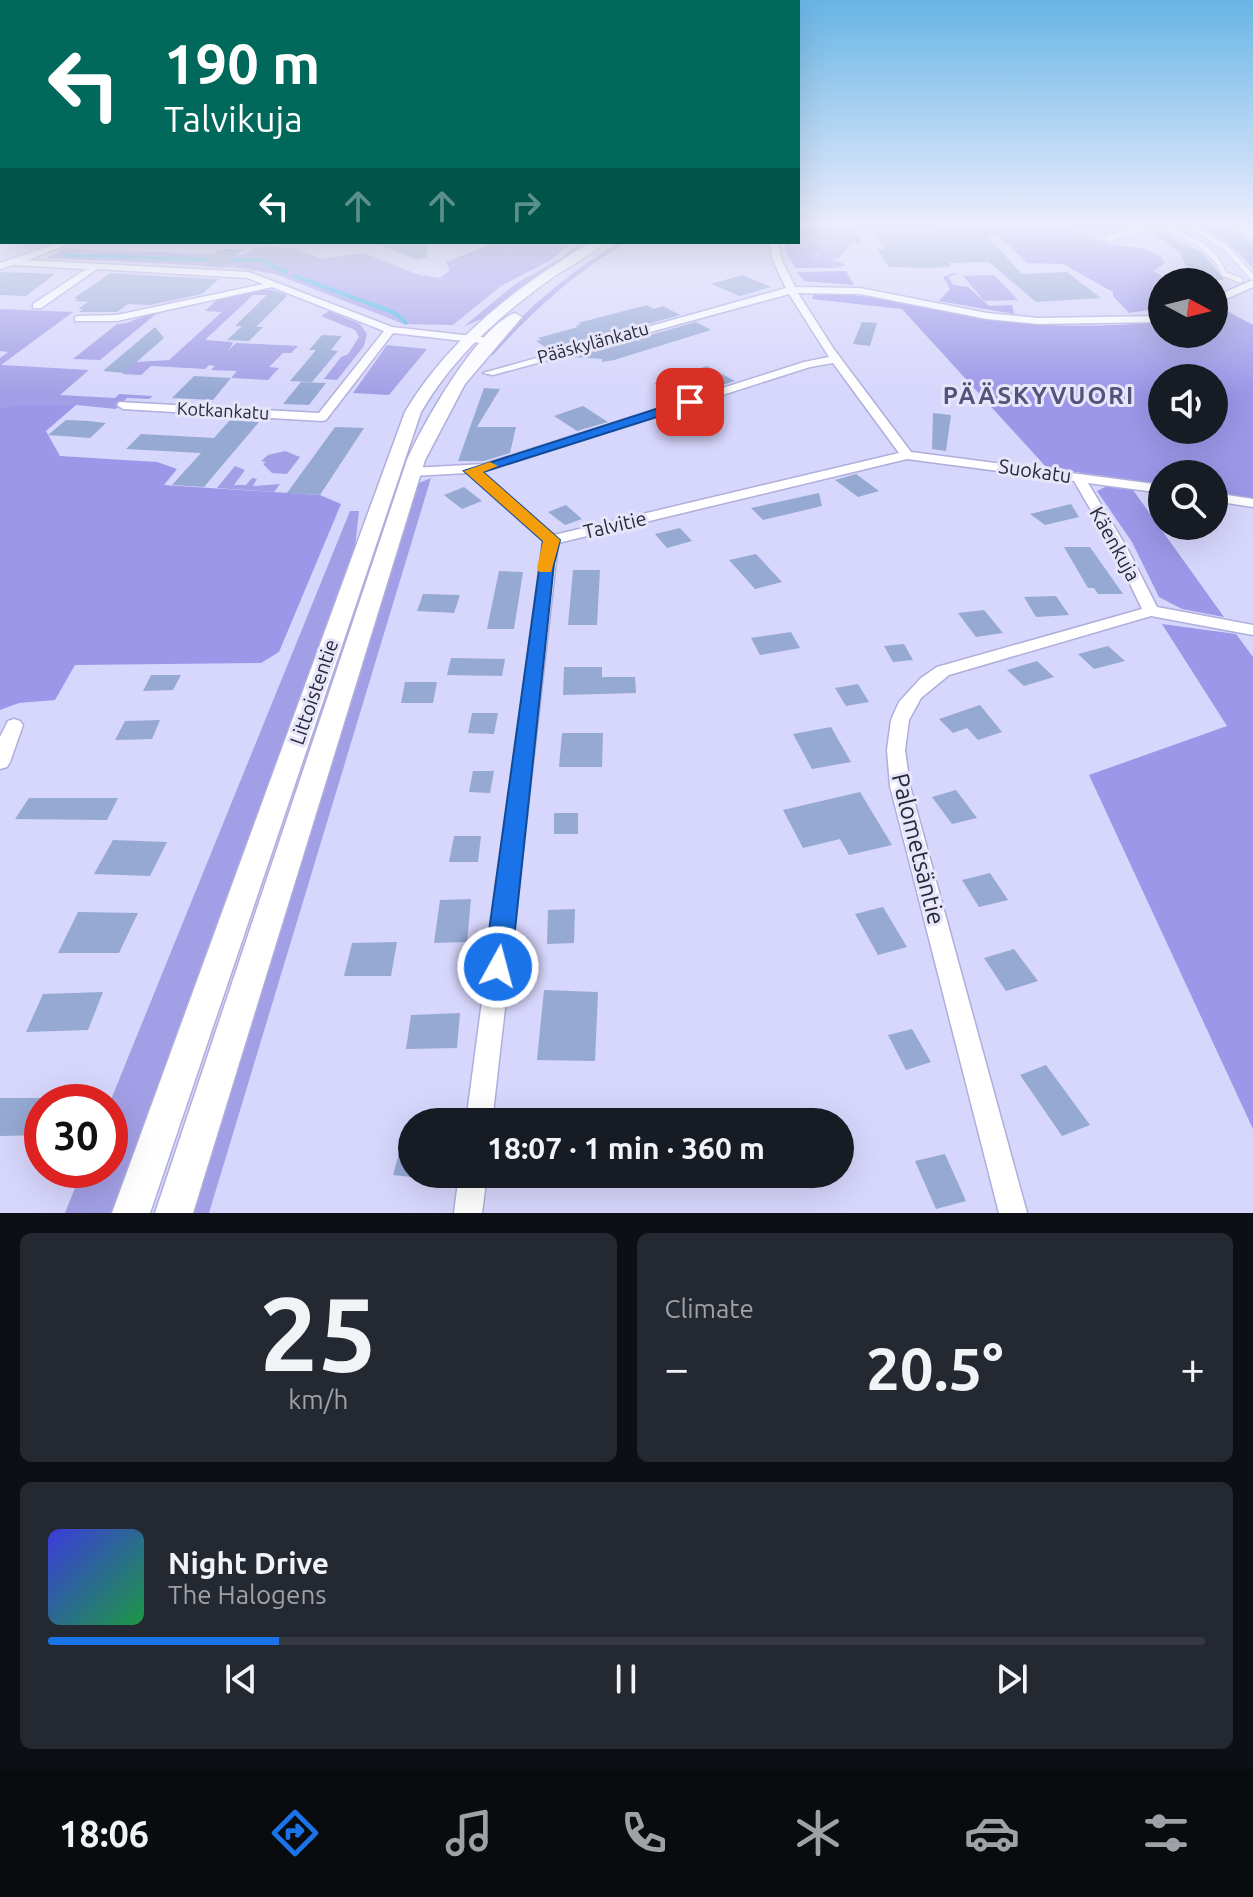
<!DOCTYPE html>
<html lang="en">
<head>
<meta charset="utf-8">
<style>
  body { margin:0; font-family:Ubuntu,sans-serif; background:#242831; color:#f1f3f6; height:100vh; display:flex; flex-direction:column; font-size:30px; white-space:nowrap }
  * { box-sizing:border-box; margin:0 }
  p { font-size:26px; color:#9ea1a6 }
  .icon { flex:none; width:44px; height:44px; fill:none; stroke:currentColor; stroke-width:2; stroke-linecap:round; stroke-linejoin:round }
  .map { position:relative; height:1213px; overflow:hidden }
  .details { display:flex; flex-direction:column; gap:20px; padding:20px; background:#0d0f14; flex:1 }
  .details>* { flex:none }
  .top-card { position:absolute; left:0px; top:0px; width:800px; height:244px; box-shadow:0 8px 32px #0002; background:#00695c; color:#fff; overflow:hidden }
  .needle { width:52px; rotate:97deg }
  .fabs { position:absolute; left:1148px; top:268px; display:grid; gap:16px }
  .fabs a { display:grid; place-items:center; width:80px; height:80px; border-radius:50%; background:#171b24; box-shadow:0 8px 32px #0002; font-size:40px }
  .speed { position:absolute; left:24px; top:1084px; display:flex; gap:16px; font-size:40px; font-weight:700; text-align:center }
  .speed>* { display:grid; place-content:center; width:104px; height:104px; border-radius:50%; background:#171b24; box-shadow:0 8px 32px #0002; line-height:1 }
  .speed .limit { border:12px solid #d22; background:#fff; color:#111 }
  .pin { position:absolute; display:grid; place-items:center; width:68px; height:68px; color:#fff; margin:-34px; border-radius:16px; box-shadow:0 4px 12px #0006 }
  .me { position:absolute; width:88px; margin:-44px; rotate:7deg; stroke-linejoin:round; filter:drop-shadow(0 0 6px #0008) }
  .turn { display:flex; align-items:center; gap:28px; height:168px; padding:0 32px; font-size:36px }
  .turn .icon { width:104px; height:104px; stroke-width:2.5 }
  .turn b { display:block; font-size:56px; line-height:68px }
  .lanes { display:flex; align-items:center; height:76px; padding:0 32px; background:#0003; justify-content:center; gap:40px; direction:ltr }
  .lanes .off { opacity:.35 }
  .big { font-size:60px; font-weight:700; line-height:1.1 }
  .details .widget { flex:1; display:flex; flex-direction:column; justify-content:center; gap:12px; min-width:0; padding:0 28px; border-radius:12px; background:#242831 }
  .details .dial { align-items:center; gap:0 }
  .dial b { font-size:104px; line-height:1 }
  .song { display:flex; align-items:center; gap:24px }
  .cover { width:96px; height:96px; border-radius:12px; background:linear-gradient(135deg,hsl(240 70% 55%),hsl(140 70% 35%)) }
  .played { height:8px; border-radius:4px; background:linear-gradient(90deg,#1a73e8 20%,#363941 20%) }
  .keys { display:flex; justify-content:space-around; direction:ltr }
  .heat { display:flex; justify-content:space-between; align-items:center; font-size:44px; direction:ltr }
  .details .tiles { flex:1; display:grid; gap:20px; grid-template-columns:1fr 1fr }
  .widget:last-child { grid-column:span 2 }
  .trip { position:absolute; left:398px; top:1108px; width:456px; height:80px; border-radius:40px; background:#171b24; box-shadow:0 8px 32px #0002; font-weight:700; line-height:80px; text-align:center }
  .tab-bar { display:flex; height:128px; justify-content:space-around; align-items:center; background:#090b0e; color:#9ea1a6 }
  .tab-bar .icon { width:56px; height:56px }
  .tab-bar .on { color:#1a73e8 }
  .tab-bar b { font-size:36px; color:#f1f3f6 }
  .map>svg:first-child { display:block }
</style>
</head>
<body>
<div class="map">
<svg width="1253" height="1213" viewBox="0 0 1253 1213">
  <rect width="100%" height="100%" fill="#d7d6fc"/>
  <path fill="#a39fe6" d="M820 224H850L862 243H852L839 258 832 259 846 265 835 268 816 258 820 247 811 237Z
    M579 242H592L488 316 463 327 515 284 561 258Z
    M621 242H628C577 270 532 312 493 355L485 354C524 312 570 270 621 242Z
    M259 247 295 248 322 259 364 253 419 275 501 286 453 325 404 324 275 274 233 267 46 258 64 249 242 255Z
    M994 275 1018 300 984 301 963 276Z
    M266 289 290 295H253L205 340 231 342 233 343 229 350 236 343 298 346 291 353H283L269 367 279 368 268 380 231 378 237 371 211 370 215 366 209 365 205 369 151 366 141 375 122 374 136 362 169 360 222 312 205 311 219 298Z
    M0 309 73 312 1 365 89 370 60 395 115 398 119 394 153 396 149 399 127 398 116 409 76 405 0 408V358L8 352 0 351Z
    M161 310 100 360 73 359 117 324C128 325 146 314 161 310Z
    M329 311 360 324 367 334 364 346 337 380 324 379 341 357 348 354 359 337 355 330 321 316Z
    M387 345 427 349 389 395 353 393Z
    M285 451 300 457 287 474 272 473 263 464 266 462 261 461 268 455Z
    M235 466 245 470 234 485H246L252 478 257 479 253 486 280 484 274 492 217 488Z
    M431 478 209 1213H191L419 483Z
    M350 511H359L355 547 347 569 113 1213H65L82 1170H110V1102Z"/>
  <path fill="#9c97e8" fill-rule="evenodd" d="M798 224H820L812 235 820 247 815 257 835 268H795L785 250 786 242H798Z
    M913 224H1085L1071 229C1083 234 1095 239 1107 243 1125 249 1155 244 1165 263L1153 271 1172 282H1162V308L1129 313 1113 296V292L1063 264 1027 263 997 235 934 234 929 228Z
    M496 242H572L551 260 501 286 440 278 450 270 446 262Z
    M846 271 854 285 804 281 797 272Z
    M954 273 956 275 948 276 953 285 968 287 989 306 1012 305 1014 314 939 301 950 289 943 277Z
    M814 293C875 293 931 310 990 319 1046 328 1106 327 1162 322V334H1214V309L1218 306 1253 325V498L1214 492V474H1162V484L1047 468 902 309 812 299ZM1162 378H1214V430H1162Z
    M25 405H76L46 431 60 456 157 462 177 469 164 485 320 495 341 504 279 652 261 663 75 665 55 700 19 703 0 710V408Z
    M1107 486 1133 490 1224 617 1182 609 1159 597 1132 542 1097 491Z
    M1162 624 1236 634 1253 657V1129L1089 775 1227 726Z"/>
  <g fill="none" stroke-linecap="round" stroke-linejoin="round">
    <path stroke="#46b7e1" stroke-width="4" d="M64 255 213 260
      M224 260H262L286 272
      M295 276 395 313 406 323"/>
  </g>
  <path fill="#96a9d3" d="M1224 225 1253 244V268L1228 243 1204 228Z
    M1159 232 1203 253 1224 280 1193 282 1180 253 1153 233Z
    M876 235H986L1022 274 1067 272 1101 298 1036 302 989 262 949 263 951 266 935 268 889 267 877 249H886Z
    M373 242H426L428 257 417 260Z
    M219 249H243L223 268 201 266Z
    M0 272 55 274 26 296 0 295Z
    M111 273 122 274 219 279 202 294 150 305 128 304 117 312H79L83 309H78L88 302 74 301 78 299 74 298Z
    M742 275 771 287 740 296 711 284Z
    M272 290 287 296 256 327H263L249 341 227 340 242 326H235Z
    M647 305 654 309 663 306 680 315 551 351 536 341 541 340 538 338 578 327 576 326 581 324 578 323Z
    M696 322 711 330 614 360 602 362V359L572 357Z
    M862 322 877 323 870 346 853 344Z
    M155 327 164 338 124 373 103 371Z
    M322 335 342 336 331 350 338 351 312 382 290 381 316 350H309Z
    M707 366 735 381 702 391 697 388 677 396 654 383Z
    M194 376 231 378 213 400 172 398Z
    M301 382 326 383 309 405 283 404Z
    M484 388 500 389 477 427H516L510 453 484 461H458Z
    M583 406 608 422 577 431 554 416Z
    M933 413 951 415 946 451 932 449Z
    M66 420 88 421 106 423 90 438 48 435Z
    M230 420 259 422 204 487 172 485 201 453 126 449 141 434 214 438Z
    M335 427 364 428 320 495 287 493Z
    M856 474 879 491 858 497 835 480Z
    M464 487 482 501 462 509 444 495Z
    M819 493 822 506 763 520 751 508Z
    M1071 504 1079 517 1045 525 1030 514Z
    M566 505 582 519 565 525 548 512Z
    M680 528 692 541 667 548 655 534Z
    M1064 547H1090L1123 594H1098L1094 588H1088Z
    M756 554 782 582 755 589 729 560Z
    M573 570H600L597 625H568Z
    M499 571 523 572 514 629H487Z
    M423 594 460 595 454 613 417 611Z
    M1056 596 1069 615 1036 617 1024 597Z
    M984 610 1003 633 976 637 958 613Z
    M791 632 800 648 760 655 751 638Z
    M904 644 913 660 893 662 884 646Z
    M1108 646 1125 661 1094 669 1078 654Z
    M451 658 505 659 502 676 447 675Z
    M1037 661 1054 677 1024 686 1007 670Z
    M564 667H602V677H635L636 693 563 695Z
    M151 675H181L173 690 143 691Z
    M405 682H437L433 703H401Z
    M858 684 869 702 846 706 835 688Z
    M980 705 1002 732 978 740 967 728 953 733 939 719Z
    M472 713H498L494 734 468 733Z
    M160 720 152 739 115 740 125 721Z
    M831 727 851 762 812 769 793 734Z
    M562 733H603L602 767H559Z
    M473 771H494L490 793 469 792Z
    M956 790 977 818 952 824 932 797Z
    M860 792 892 845 849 855 840 839 803 848 783 810Z
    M29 798H118L107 820 15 819Z
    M554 813H578V834H554Z
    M454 836H481L478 862H449Z
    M113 840 167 842 150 876 94 874Z
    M990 873 1008 900 979 907 962 880Z
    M471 899 467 942 434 943 440 900Z
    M883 907 907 947 878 955 855 914Z
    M575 909 574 943 547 944 548 910Z
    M78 912 138 913 119 953H58Z
    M397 942 391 976H344L352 943Z
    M1014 949 1038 981 1006 991 984 958Z
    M544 990 598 992 595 1061 537 1060Z
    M103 992 88 1030 26 1032 43 994Z
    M460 1013 457 1048 406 1049 411 1015Z
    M912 1029 931 1062 906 1070 888 1035Z
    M1046 1065 1090 1125 1062 1136 1020 1075Z
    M0 1098H42V1135L0 1136Z
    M407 1124H412V1177L393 1175Z
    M945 1154 966 1201 936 1209 915 1161Z"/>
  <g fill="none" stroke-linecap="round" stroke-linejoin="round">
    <g stroke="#afaedc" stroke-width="7">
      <path id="service" d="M1200 224 1191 226 1225 247 1253 278
        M1234 224 1253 235
        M1160 226C1187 237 1213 245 1224 274L1240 280
        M1108 239 1140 229 1172 224"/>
    </g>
    <g stroke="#afaedc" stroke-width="3">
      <path id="minor" d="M61 242H74L27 260 249 272 392 327 490 338 495 341 490 344 393 333 326 420 322 421 123 409 117 405 119 402 319 413 384 331 272 287 117 321H75V317L79 316 117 315 263 284 248 278 97 269 41 308H33V304L86 269 13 265 0 269V263Z
        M270 242H278V245L271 247Z
        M769 242H777L782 261 795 287 860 288 987 313 1038 318 1162 316V322L1038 324 987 319 860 294 798 293 833 348 911 452 1162 485V493L1088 483 1127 548 1157 607 1253 625V635L1151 616 949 675 921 698 909 720 905 750 910 786 1027 1213H999L890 786 887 750 891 720 899 702 921 678 937 667 1142 609 1113 548 1074 481 907 459 558 543 492 1122H466L543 541 467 473 412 476 405 472 412 468 485 464 804 362 829 357 789 294 493 375 483 373 786 288 773 261ZM833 363 899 453 554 535 481 472 810 367Z
        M1253 280V287L1214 304V297Z
        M1214 493 1253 499V507L1214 501Z
        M14 719 20 721 23 725 10 762 7 767 0 769V737L8 721Z
        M459 1174H487L482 1213H454Z"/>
    </g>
    <g stroke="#afaedc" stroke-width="3">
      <path id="secondary" d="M591 242H605C589 257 567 267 549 280 498 317 453 357 421 412L150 1213H112L405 412C450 337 517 287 591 242Z
        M515 313 522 317 465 384 425 460 193 1213H155L407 460C423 424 478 326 515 313Z"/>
    </g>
    <use href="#service" stroke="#fff" stroke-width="5"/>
    <use href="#minor" fill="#fff" fill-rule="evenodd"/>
    <use href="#secondary" fill="#fff" fill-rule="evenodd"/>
  </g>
  <linearGradient id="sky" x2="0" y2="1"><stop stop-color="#67b5e5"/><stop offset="0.57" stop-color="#ededfe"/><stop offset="1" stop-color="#ededfe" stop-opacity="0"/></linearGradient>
  <rect width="1253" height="394" fill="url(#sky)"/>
  <path fill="#1a73e8" stroke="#114b97" stroke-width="2" d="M690 398 697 402 695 405 483 472 560 540 554 564 511 967 507 975 498 978 488 975 484 967 543 541 464 471Z"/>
  <path fill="#f59e0b" d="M490 462 498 466 483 472 560 540 551 572H539L537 568 543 541 464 471Z"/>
  <g text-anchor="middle" stroke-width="6" stroke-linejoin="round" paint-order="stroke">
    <g font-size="18" fill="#29283a" stroke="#e6e5f9">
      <text transform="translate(593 343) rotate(-15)" y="6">Pääskylänkatu</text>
      <text transform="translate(223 411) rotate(3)" y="6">Kotkankatu</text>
    </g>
    <g font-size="20" fill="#29283a" stroke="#e6e5f9">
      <text transform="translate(1035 471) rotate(8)" y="7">Suokatu</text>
      <text transform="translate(615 525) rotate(-13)" y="7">Talvitie</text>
      <text transform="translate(1115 544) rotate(61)" y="7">Käenkuja</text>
      <text transform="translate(314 692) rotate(-71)" y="7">Littoistentie</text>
    </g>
    <g font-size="24" font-weight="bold" letter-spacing="2" fill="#55527b" stroke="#e6e5f9">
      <text x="1039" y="404">PÄÄSKYVUORI</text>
    </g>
    <g font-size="24" fill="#29283a" stroke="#e6e5f9">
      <text transform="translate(918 849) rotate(76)" y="8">Palometsäntie</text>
    </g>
  </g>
</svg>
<div class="fabs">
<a><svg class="needle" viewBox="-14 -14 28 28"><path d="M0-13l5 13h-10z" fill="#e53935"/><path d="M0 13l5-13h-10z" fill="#9ea1a6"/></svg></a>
<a><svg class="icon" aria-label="sound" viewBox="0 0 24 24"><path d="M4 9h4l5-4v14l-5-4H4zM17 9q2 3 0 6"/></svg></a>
<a><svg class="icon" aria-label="search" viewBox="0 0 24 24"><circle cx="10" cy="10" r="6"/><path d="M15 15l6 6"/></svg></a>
</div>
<div class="speed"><div class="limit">30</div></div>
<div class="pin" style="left:690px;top:402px;background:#d93025"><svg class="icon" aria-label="arrive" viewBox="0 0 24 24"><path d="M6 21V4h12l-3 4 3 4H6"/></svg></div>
<svg class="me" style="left:498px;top:967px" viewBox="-20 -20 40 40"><circle r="17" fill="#1a73e8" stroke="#fff" stroke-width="3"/><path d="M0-11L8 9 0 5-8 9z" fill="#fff"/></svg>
<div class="trip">18:07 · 1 min · 360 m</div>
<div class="top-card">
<div class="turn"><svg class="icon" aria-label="left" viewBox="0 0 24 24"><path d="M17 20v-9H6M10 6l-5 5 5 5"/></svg><div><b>190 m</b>Talvikuja</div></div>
<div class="lanes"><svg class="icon" aria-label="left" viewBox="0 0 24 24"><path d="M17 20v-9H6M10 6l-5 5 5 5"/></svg><svg class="icon off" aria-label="ahead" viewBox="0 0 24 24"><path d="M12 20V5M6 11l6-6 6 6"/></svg><svg class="icon off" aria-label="ahead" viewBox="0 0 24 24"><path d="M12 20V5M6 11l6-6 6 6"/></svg><svg class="icon off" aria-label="right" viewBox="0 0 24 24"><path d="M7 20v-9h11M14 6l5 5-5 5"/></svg></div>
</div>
</div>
<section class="details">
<div class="tiles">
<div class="widget dial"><b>25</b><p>km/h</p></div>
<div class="widget"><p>Climate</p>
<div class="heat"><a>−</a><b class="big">20.5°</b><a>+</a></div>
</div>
<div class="widget">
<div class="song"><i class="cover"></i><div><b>Night Drive</b><p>The Halogens</p></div></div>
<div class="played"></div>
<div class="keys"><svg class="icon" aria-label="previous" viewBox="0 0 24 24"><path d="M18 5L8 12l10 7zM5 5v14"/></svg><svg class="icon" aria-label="pause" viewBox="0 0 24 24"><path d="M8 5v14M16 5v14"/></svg><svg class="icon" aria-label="next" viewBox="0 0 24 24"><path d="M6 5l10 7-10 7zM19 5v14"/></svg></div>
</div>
</div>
</section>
<nav class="tab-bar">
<b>18:06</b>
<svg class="icon on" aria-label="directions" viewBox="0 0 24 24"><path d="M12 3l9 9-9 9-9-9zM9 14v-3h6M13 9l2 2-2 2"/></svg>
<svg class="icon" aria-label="music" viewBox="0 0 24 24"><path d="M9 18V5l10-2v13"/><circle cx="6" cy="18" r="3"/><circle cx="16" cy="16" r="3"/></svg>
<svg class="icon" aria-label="phone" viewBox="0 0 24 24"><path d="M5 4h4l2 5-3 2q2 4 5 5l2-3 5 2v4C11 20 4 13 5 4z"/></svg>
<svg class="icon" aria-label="climate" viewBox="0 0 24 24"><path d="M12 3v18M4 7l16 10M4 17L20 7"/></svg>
<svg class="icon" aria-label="car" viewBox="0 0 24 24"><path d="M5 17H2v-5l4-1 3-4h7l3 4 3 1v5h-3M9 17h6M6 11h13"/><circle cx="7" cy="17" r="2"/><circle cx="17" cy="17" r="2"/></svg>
<svg class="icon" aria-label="filters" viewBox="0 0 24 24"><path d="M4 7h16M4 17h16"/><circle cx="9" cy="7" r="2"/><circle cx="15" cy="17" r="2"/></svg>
</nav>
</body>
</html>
